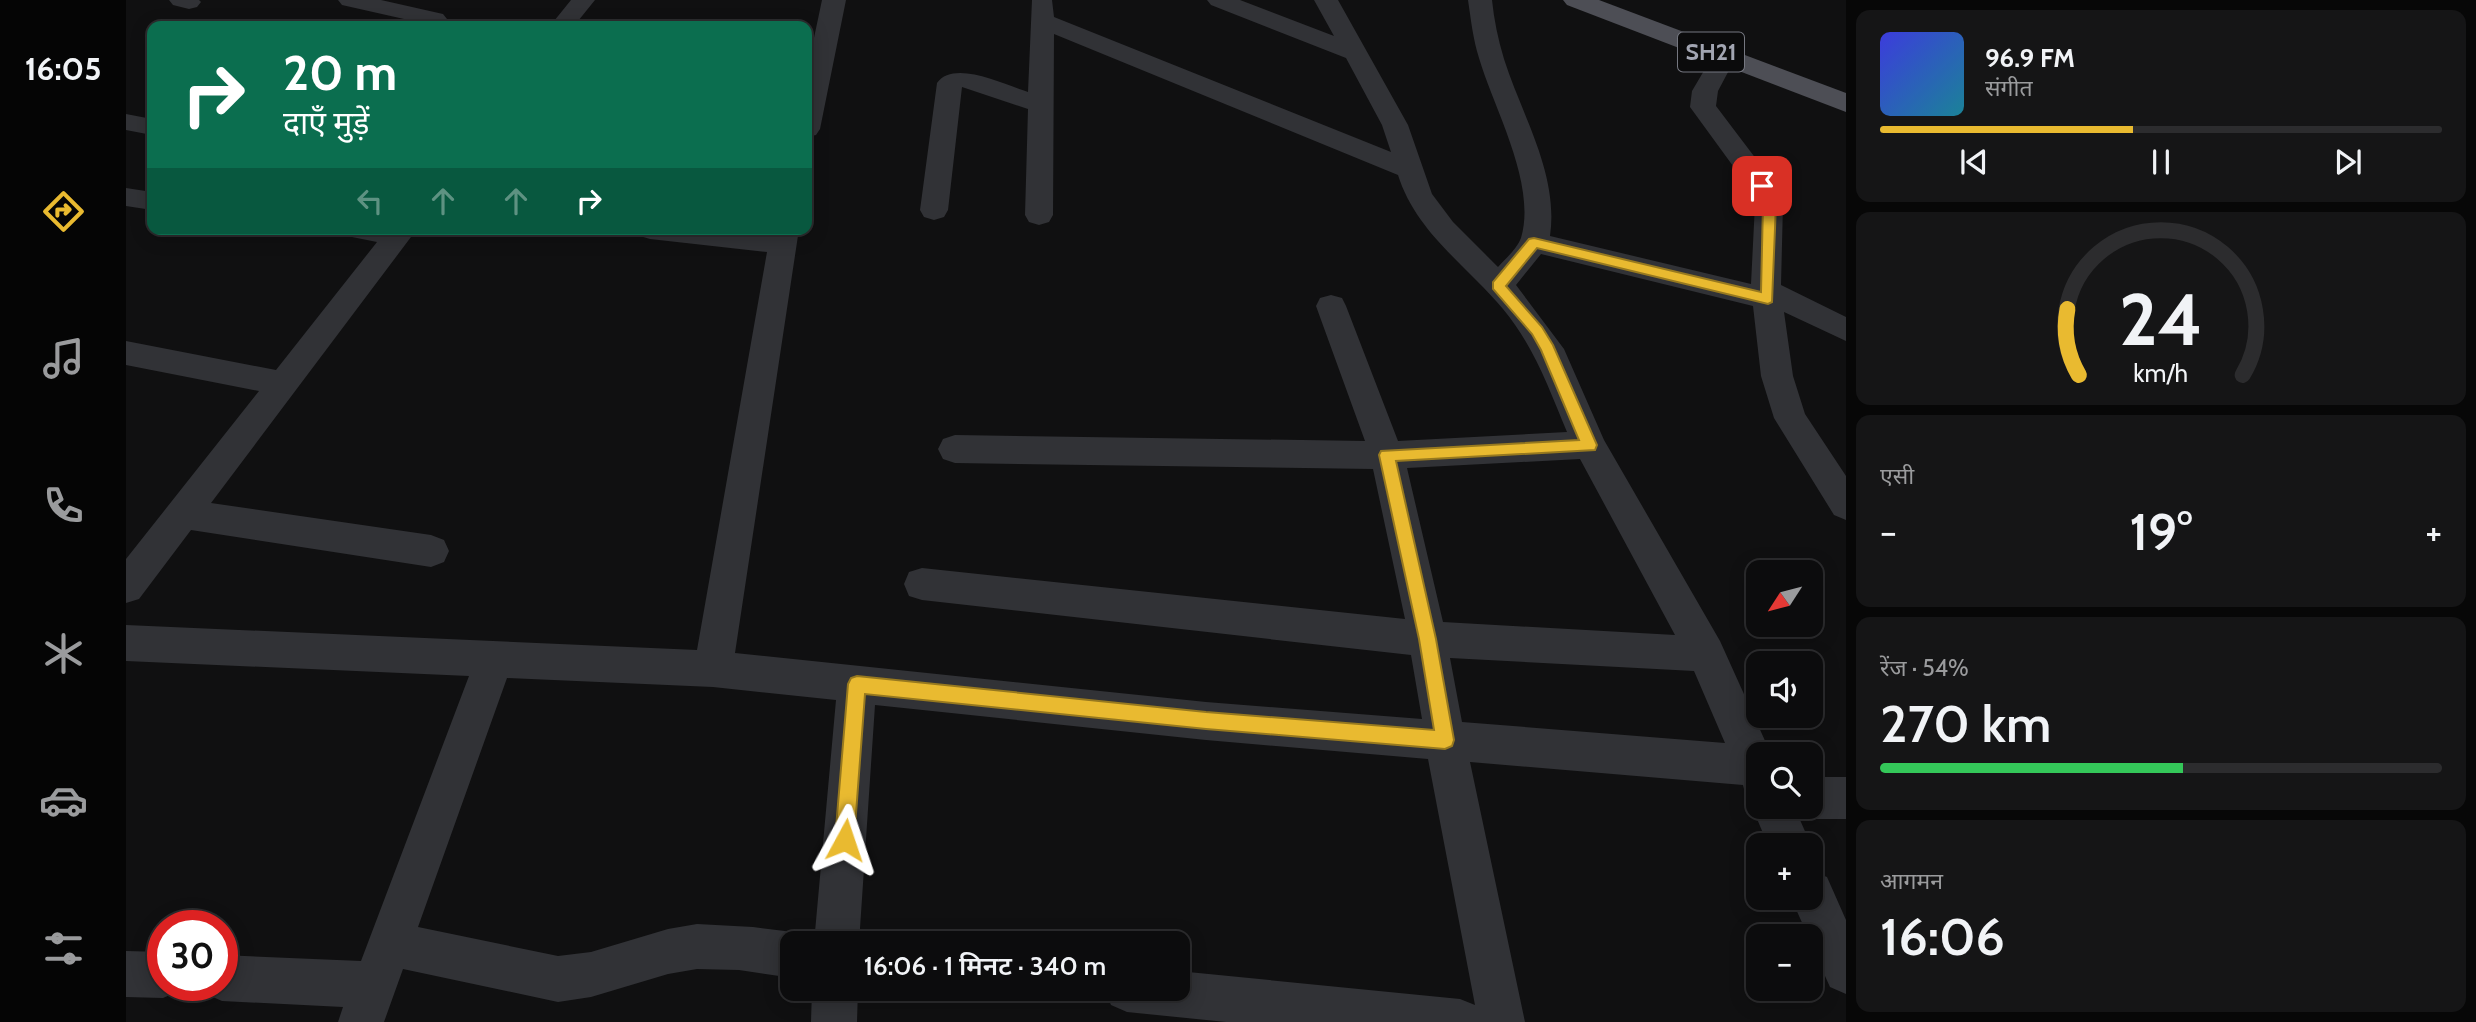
<!DOCTYPE html>
<html lang="hi">
<head>
<meta charset="utf-8">
<style>
  body { margin:0; font-family:Cabin,"Noto Sans Devanagari",sans-serif; background:#151516; color:#f1f3f6; height:100vh; display:flex; flex-direction:column; font-size:26px; white-space:nowrap }
  * { box-sizing:border-box; margin:0 }
  p { font-size:23px; color:#9a9b9d }
  .icon { flex:none; width:38px; height:38px; fill:none; stroke:currentColor; stroke-width:2; stroke-linecap:round; stroke-linejoin:round }
  .map { position:relative; flex:1; overflow:hidden }
  .sheet { display:flex; flex-direction:column; gap:10px; padding:10px; background:#070707; width:630px }
  .sheet>* { flex:none }
  .hud { position:absolute; left:21px; top:21px; width:665px; height:214px; border-radius:14px; box-shadow:0 4px 18px #0003,0 0 0 2px #2c2c2e; background:#0b6e4f; color:#fff; overflow:hidden }
  .needle { width:46px; rotate:234deg }
  .controls { position:absolute; left:1620px; top:560px; display:grid; gap:14px }
  .controls a { display:grid; place-items:center; width:77px; height:77px; border-radius:14px; background:#0c0c0d; box-shadow:0 4px 18px #0003,0 0 0 2px #2c2c2e; font-size:35px }
  .speed { position:absolute; left:21px; top:910px; display:flex; gap:14px; font-size:35px; font-weight:700; text-align:center }
  .speed>* { display:grid; place-content:center; width:91px; height:91px; border-radius:50%; background:#0c0c0d; box-shadow:0 4px 18px #0003,0 0 0 2px #2c2c2e; line-height:1 }
  .speed .limit { border:10px solid #d22; background:#fff; color:#111 }
  .pin { position:absolute; display:grid; place-items:center; width:60px; height:60px; color:#fff; margin:-30px; border-radius:14px; box-shadow:0 4px 10px #0006 }
  .me { position:absolute; width:77px; margin:-38px; rotate:5deg; stroke-linejoin:round; filter:drop-shadow(0 0 5px #0008) }
  .turn { display:flex; align-items:center; gap:24px; height:147px; padding:0 21px; font-size:32px }
  .turn .icon { width:91px; height:91px; stroke-width:2.5 }
  .turn b { display:block; font-size:49px; line-height:60px }
  .lanes { display:flex; align-items:center; height:66px; padding:0 21px; background:#0003; justify-content:center; gap:35px; direction:ltr }
  .lanes .off { opacity:.35 }
  .big { font-size:52px; font-weight:600; line-height:1.1 }
  .sheet .widget { flex:1; display:flex; flex-direction:column; justify-content:center; gap:10px; min-width:0; padding:0 24px; border-radius:14px; background:#151516 }
  .sheet .dial { align-items:center; gap:0 }
  .dial svg { height:182px; overflow:visible; fill:none; stroke:#2c2c2e; stroke-width:7; stroke-linecap:round; text-anchor:middle }
  .dial text { fill:#f1f3f6; stroke:none }
  .song { display:flex; align-items:center; gap:21px }
  .cover { width:84px; height:84px; border-radius:10px; background:linear-gradient(135deg,hsl(240 70% 55%),hsl(190 70% 35%)) }
  .played { height:7px; border-radius:4px; background:linear-gradient(90deg,#e9ba30 45%,#2c2c2e 45%) }
  .keys { display:flex; justify-content:space-around; direction:ltr }
  .heat { display:flex; justify-content:space-between; align-items:center; font-size:38px; direction:ltr }
  .charge { height:10px; border-radius:5px; background:linear-gradient(90deg,#34c759 54%,#2c2c2e 0) }
  .trip { position:absolute; left:654px; top:931px; width:410px; height:70px; border-radius:14px; background:#0c0c0d; box-shadow:0 4px 18px #0003,0 0 0 2px #2c2c2e; font-weight:600; line-height:70px; text-align:center }
  main { display:flex; flex:1; min-height:0 }
  .menu { display:flex; flex-direction:column; width:126px; justify-content:space-around; align-items:center; background:#050505; color:#9a9b9d }
  .menu .icon { width:49px; height:49px }
  .menu .active { color:#e9ba30 }
  .menu b { font-size:32px; color:#f1f3f6 }
  .map>svg:first-child { display:block }
</style>
</head>
<body>
<main>
<nav class="menu">
<b>16:05</b>
<svg class="icon active" aria-label="directions" viewBox="0 0 24 24"><path d="M12 3l9 9-9 9-9-9zM9 14v-3h6M13 9l2 2-2 2"/></svg>
<svg class="icon" aria-label="music" viewBox="0 0 24 24"><path d="M9 18V5l10-2v13"/><circle cx="6" cy="18" r="3"/><circle cx="16" cy="16" r="3"/></svg>
<svg class="icon" aria-label="phone" viewBox="0 0 24 24"><path d="M5 4h4l2 5-3 2q2 4 5 5l2-3 5 2v4C11 20 4 13 5 4z"/></svg>
<svg class="icon" aria-label="climate" viewBox="0 0 24 24"><path d="M12 3v18M4 7l16 10M4 17L20 7"/></svg>
<svg class="icon" aria-label="car" viewBox="0 0 24 24"><path d="M5 17H2v-5l4-1 3-4h7l3 4 3 1v5h-3M9 17h6M6 11h13"/><circle cx="7" cy="17" r="2"/><circle cx="17" cy="17" r="2"/></svg>
<svg class="icon" aria-label="filters" viewBox="0 0 24 24"><path d="M4 7h16M4 17h16"/><circle cx="9" cy="7" r="2"/><circle cx="15" cy="17" r="2"/></svg>
</nav>
<div class="map">
<svg width="1720" height="1022" viewBox="0 0 1720 1022">
  <rect width="100%" height="100%" fill="#101011"/>
  <g fill="none" stroke-linecap="round" stroke-linejoin="round">
    <path fill="#313236" fill-rule="evenodd" d="M43 0H73L75 2 71 7 63 9 47 5Z
      M212 0H255L317 14 321 19 317 24 309 26 216 5Z
      M445 0H469L448 26H424Z
      M696 0H720L694 129 690 135 681 137V71Z
      M906 0H926L928 17 1265 152 1256 125 1220 58 1085 5 1081 0H1114L1208 36 1188 0H1212L1282 125 1306 194 1327 222 1372 267C1379 259 1391 249 1395 238 1411 184 1368 109 1353 58 1347 39 1345 20 1342 0H1366C1368 20 1372 39 1378 59 1396 116 1433 174 1424 236L1625 284 1629 204 1623 188 1564 107 1566 91 1589 52 1598 50 1607 52 1610 57 1592 91 1590 106 1646 180 1657 204 1655 285 1720 317V341L1658 312 1667 376 1679 414 1720 476V520L1708 515 1648 418 1635 376 1627 306 1415 254 1390 285 1438 349 1478 440 1594 641 1645 754H1633V807H1685V777H1720V819H1685L1671 813 1685 845H1642L1626 807 1631 795 1618 789 1617 785 1344 762 1399 1022H1100L1001 1012 985 1005 978 989H1052V971L1334 999 1349 1005 1302 759 1080 740 749 705 733 943H688L710 700 587 687 381 678 292 927 432 956 465 952 542 929 571 924 627 927 667 932 683 939 685 943H667V978L613 970 571 969 542 974 465 997 432 1002 277 969 258 1022H212L217 1007 96 1001 80 994 76 985H96V955L235 961 343 676 0 661V625L571 650 641 252 524 239 514 236 510 229H614L644 233 645 229H673L609 653 1080 702 1296 719 1285 655 796 600 783 596 778 584 783 572 796 568 1279 619 1247 469 829 463 817 459 812 449 817 439 829 435 1239 441 1190 306 1194 298 1205 295 1216 298 1220 306 1272 441 1441 432C1423 389 1408 346 1377 309 1340 265 1290 232 1272 175L928 34 927 215 923 222 913 225 903 222 899 215 902 109 836 87 822 210 818 217 808 220 798 217 794 210 811 83C828 59 879 85 902 92ZM1454 459 1549 635 1317 622 1281 468ZM1324 658 1568 671 1599 743 1336 722Z
      M0 114 26 119V135L0 130Z
      M0 188 26 192V210L0 206Z
      M217 229H291L85 503 305 535 318 540 323 551 318 562 305 567 65 530 13 599 0 603V559L133 391 0 365V341L150 370 251 242 221 236Z
      M1685 871 1701 877 1720 920V994L1704 987 1685 945V936H1682L1665 898H1685Z
      M0 951 37 952V985H56L53 991 37 998 0 997Z
      M686 989H732L731 1022H685Z"/>
    <path fill="#4d4e55" fill-rule="evenodd" d="M1437 0H1473L1720 93V112L1441 5Z"/>
  </g>
  <path fill="#e9ba30" stroke="#97791f" stroke-width="2" d="M1636 182 1640 183 1650 204 1646 302 1642 304 1411 248 1380 286 1416 327 1427 345 1471 445 1469 450 1270 461 1310 639 1328 740 1326 746 1319 749 1080 729 739 694 728 840 726 847 719 850 712 847 709 840 722 684 725 678 731 676 1080 712 1308 730 1293 639 1253 455 1255 451 1453 440 1415 350 1406 334 1367 289V282L1403 239 1408 238 1635 292 1637 204 1629 186Z"/>
  <g text-anchor="middle" stroke-width="7" stroke-linejoin="round" paint-order="stroke">
    <rect fill="#0b0b0c" stroke="#757780" stroke-width="2" x="1552" y="32.5" width="66" height="39" rx="5"/>
    <g font-size="23" font-weight="bold" fill="#a2a5b2">
      <text x="1585" y="60">SH21</text>
    </g>
  </g>
</svg>
<div class="controls">
<a><svg class="needle" viewBox="-14 -14 28 28"><path d="M0-13l5 13h-10z" fill="#e53935"/><path d="M0 13l5-13h-10z" fill="#9a9b9d"/></svg></a>
<a><svg class="icon" aria-label="sound" viewBox="0 0 24 24"><path d="M4 9h4l5-4v14l-5-4H4zM17 9q2 3 0 6"/></svg></a>
<a><svg class="icon" aria-label="search" viewBox="0 0 24 24"><circle cx="10" cy="10" r="6"/><path d="M15 15l6 6"/></svg></a>
<a>+</a>
<a>−</a>
</div>
<div class="speed"><div class="limit">30</div></div>
<div class="pin" style="left:1636px;top:186px;background:#d93025"><svg class="icon" aria-label="arrive" viewBox="0 0 24 24"><path d="M6 21V4h12l-3 4 3 4H6"/></svg></div>
<svg class="me" style="left:719px;top:840px" viewBox="-20 -20 40 40"><path d="M0-17L14 15 0 8-14 15z" fill="#e9ba30" stroke="#fff" stroke-width="4"/></svg>
<div class="trip">16:06 · 1 मिनट · 340 m</div>
<div class="hud">
<div class="turn"><svg class="icon" aria-label="right" viewBox="0 0 24 24"><path d="M7 20v-9h11M14 6l5 5-5 5"/></svg><div><b>20 m</b>दाएँ मुड़ें</div></div>
<div class="lanes"><svg class="icon off" aria-label="left" viewBox="0 0 24 24"><path d="M17 20v-9H6M10 6l-5 5 5 5"/></svg><svg class="icon off" aria-label="ahead" viewBox="0 0 24 24"><path d="M12 20V5M6 11l6-6 6 6"/></svg><svg class="icon off" aria-label="ahead" viewBox="0 0 24 24"><path d="M12 20V5M6 11l6-6 6 6"/></svg><svg class="icon" aria-label="right" viewBox="0 0 24 24"><path d="M7 20v-9h11M14 6l5 5-5 5"/></svg></div>
</div>
</div>
<section class="sheet">
<div class="widget">
<div class="song"><i class="cover"></i><div><b>96.9 FM</b><p>संगीत</p></div></div>
<div class="played"></div>
<div class="keys"><svg class="icon" aria-label="previous" viewBox="0 0 24 24"><path d="M18 5L8 12l10 7zM5 5v14"/></svg><svg class="icon" aria-label="pause" viewBox="0 0 24 24"><path d="M8 5v14M16 5v14"/></svg><svg class="icon" aria-label="next" viewBox="0 0 24 24"><path d="M6 5l10 7-10 7zM19 5v14"/></svg></div>
</div>
<div class="widget dial"><svg viewBox="0 0 100 80">
<path d="M14 69A42 42 0 1 1 86 69"/>
<path d="M14 69A42 42 0 0 1 9 40" stroke="#e9ba30"/>
<text x="50" y="56" font-size="32" font-weight="700">24</text>
<text x="50" y="72" font-size="11">km/h</text>
</svg></div>
<div class="widget"><p>एसी</p>
<div class="heat"><a>−</a><b class="big">19°</b><a>+</a></div>
</div>
<div class="widget"><p>रेंज · 54%</p><b class="big">270 km</b><div class="charge"></div></div>
<div class="widget"><p>आगमन</p><b class="big">16:06</b></div>
</section>
</main>
</body>
</html>
